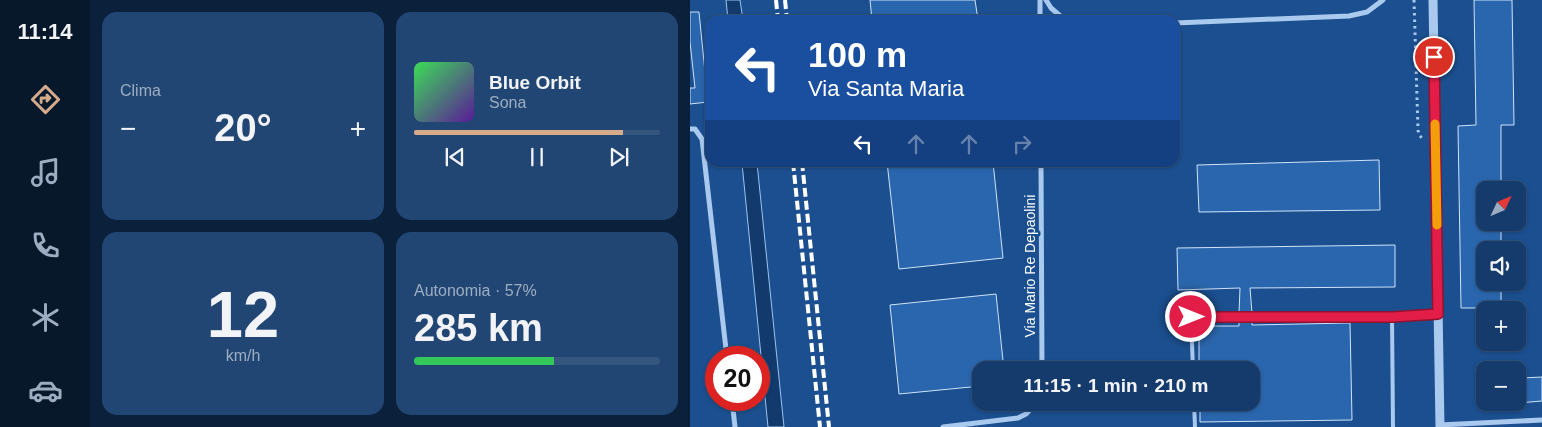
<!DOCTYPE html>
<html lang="it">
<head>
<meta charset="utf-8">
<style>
  body { margin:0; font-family:Arial,sans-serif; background:#214673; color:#f1f3f6; height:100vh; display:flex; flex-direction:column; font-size:19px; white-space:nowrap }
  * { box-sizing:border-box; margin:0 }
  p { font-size:16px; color:#9dadc1 }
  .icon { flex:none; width:28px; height:28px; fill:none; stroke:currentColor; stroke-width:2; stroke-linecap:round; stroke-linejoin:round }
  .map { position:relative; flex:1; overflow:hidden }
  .panel { display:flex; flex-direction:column; gap:12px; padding:12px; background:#0b203b; width:600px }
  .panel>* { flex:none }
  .banner { position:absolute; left:15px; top:15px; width:475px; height:152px; border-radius:15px; box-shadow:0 1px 4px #0004,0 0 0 1px #33557e; background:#1a4fa0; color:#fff; overflow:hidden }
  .needle { width:32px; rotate:46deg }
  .tools { position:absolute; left:786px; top:181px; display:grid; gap:10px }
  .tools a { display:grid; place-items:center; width:50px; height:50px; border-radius:10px; background:#143b6b; box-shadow:0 1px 4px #0004,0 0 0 1px #33557e; font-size:25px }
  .speed { position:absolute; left:15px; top:346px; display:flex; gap:10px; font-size:25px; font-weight:700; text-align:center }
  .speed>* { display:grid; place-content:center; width:65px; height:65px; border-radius:50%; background:#143b6b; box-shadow:0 1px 4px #0004,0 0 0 1px #33557e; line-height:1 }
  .speed .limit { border:8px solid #d22; background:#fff; color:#111 }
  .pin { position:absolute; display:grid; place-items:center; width:42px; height:42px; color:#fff; margin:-21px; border:2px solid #fff; border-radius:50%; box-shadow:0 1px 5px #0007 }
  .me { position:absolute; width:55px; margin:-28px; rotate:90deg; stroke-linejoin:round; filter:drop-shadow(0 0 4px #0008) }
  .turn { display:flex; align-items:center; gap:18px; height:105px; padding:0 20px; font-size:22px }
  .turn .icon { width:65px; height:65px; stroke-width:2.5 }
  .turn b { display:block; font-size:35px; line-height:42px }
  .lanes { display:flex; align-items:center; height:48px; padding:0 20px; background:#0003; justify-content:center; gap:25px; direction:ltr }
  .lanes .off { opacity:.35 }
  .big { font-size:38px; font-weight:700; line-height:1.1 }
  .panel .widget { flex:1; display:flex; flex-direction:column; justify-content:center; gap:8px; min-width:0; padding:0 18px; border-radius:15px; background:#214673 }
  .panel .dial { align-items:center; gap:0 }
  .dial b { font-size:65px; line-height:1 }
  .song { display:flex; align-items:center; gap:15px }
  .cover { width:60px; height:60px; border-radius:8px; background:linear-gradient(135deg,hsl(130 70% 55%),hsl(270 70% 35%)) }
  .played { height:5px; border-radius:2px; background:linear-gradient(90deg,#d6ab8b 85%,#33557e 85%) }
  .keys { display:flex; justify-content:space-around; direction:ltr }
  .heat { display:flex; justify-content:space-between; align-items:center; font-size:28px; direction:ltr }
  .charge { height:8px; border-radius:4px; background:linear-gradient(90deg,#34c759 57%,#33557e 0) }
  .panel .tiles { flex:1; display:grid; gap:12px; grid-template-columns:repeat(2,1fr) }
  .trip { position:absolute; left:282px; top:361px; width:288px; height:50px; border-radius:15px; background:#143b6b; box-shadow:0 1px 4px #0004,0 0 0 1px #33557e; font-weight:700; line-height:50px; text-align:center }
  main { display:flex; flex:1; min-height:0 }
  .dock { display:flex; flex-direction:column; width:90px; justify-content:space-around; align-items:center; background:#08182b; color:#9dadc1 }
  .dock .icon { width:35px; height:35px }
  .dock .on { color:#d6ab8b }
  .dock b { font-size:22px; color:#f1f3f6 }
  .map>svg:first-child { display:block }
</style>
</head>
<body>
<main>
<nav class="dock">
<b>11:14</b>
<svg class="icon on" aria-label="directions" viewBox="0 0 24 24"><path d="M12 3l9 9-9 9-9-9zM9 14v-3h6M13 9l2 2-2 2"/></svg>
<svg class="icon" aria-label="music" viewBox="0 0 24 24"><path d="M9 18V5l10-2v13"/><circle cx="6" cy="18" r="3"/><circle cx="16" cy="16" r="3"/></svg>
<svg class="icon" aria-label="phone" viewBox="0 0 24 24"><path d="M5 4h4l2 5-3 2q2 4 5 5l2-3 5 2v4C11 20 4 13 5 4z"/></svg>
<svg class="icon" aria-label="climate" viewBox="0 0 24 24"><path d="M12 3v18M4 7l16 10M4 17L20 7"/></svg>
<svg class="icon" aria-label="car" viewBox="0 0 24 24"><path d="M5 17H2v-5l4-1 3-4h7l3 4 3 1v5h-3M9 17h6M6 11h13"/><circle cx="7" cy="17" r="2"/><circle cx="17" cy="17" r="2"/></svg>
</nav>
<section class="panel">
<div class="tiles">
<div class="widget"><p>Clima</p>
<div class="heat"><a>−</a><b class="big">20°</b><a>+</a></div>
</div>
<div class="widget">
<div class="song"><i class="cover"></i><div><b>Blue Orbit</b><p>Sona</p></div></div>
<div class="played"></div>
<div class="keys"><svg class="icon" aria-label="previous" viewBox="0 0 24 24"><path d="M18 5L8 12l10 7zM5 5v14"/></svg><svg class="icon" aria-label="pause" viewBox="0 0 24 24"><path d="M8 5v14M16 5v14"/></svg><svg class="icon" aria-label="next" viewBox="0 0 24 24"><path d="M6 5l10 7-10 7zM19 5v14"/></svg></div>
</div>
<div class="widget dial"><b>12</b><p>km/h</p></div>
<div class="widget"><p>Autonomia · 57%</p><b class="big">285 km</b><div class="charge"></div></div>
</div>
</section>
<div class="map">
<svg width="852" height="427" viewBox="0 0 852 427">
  <rect width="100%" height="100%" fill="#1b4f8f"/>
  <path fill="#123a6d" stroke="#9cc4f0" d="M36 0H50L53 20H38Z
    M52 163H67L94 427H78Z"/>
  <path fill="#2a66ad" stroke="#cfe3fa" d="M180 0H285L288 20H182Z
    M784 0H822L824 125H811V190H795V222H811V250H795V282H811V308H771L768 126 786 125Z
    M0 12H9L18 102 0 104V88H5L0 42Z
    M689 160 690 210 509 212 507 165Z
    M197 162H303L313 258 209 269Z
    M705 245V287L560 288 562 313H549L550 288 488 290 487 248Z
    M306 294 314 370H291V386L209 394 200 305Z
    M549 321H562V325L660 323 662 420 510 422V402H561V370H509V326H549Z
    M852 377V401L828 403V384L832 383V378Z"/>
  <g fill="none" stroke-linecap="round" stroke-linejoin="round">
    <path stroke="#a9c9ee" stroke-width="3" stroke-dasharray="2.5 4" stroke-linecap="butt" d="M724 0 728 130 729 135 734 140"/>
    <path stroke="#a9c9ee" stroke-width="4" d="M503 370 501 317H702
      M504 402 505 427
      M703 427 702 317 747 314"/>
    <path stroke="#a9c9ee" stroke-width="5" d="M350 0V20
      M356 0 361 8 375 20
      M485 23 659 16 677 12 693 0
      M0 129H5L12 139 37 358
      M351 162 352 370
      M42 400 45 427
      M749 425 852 420
      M253 427 328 418 336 414 347 402"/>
    <path stroke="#a9c9ee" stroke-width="9" d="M743 0 750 427"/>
    <path stroke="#fff" stroke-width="4" stroke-dasharray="9 4" stroke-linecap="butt" d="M86 0 88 20
      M95 0 97 20
      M103 162 130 427
      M112 162 139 427"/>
  </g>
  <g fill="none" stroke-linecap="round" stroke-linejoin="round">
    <g stroke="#92132f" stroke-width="12">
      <path id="route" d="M501 317H702L748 314 744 57"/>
    </g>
    <use href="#route" stroke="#e11d48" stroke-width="9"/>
    <path stroke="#f59e0b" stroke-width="9" d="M745 124 747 225"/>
  </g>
  <g text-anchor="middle" stroke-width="5" stroke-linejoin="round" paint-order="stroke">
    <g font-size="14" fill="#fff" stroke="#1b4f8f">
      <text transform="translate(340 266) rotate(-90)" y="5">Via Mario Re Depaolini</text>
    </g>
  </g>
</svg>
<div class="tools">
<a><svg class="needle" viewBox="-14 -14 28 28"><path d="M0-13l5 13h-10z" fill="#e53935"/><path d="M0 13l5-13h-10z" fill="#9dadc1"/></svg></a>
<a><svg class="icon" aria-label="sound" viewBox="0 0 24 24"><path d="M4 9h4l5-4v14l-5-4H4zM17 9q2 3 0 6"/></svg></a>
<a>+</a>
<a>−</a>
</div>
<div class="speed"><div class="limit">20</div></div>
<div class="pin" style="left:744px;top:57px;background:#d93025"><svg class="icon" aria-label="arrive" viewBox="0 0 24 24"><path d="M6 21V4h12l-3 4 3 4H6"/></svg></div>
<svg class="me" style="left:501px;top:317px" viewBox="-20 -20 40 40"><circle r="17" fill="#e11d48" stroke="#fff" stroke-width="3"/><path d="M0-11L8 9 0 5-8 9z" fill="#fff"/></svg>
<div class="trip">11:15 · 1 min · 210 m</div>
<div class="banner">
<div class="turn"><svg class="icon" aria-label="left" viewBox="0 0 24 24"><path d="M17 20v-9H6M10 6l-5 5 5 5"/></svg><div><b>100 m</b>Via Santa Maria</div></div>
<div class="lanes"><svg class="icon" aria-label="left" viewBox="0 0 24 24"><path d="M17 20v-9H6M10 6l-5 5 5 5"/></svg><svg class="icon off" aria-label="ahead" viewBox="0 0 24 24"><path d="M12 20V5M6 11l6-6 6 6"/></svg><svg class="icon off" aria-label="ahead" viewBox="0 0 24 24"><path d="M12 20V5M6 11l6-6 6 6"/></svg><svg class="icon off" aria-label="right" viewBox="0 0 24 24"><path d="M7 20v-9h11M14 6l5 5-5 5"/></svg></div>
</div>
</div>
</main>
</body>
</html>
